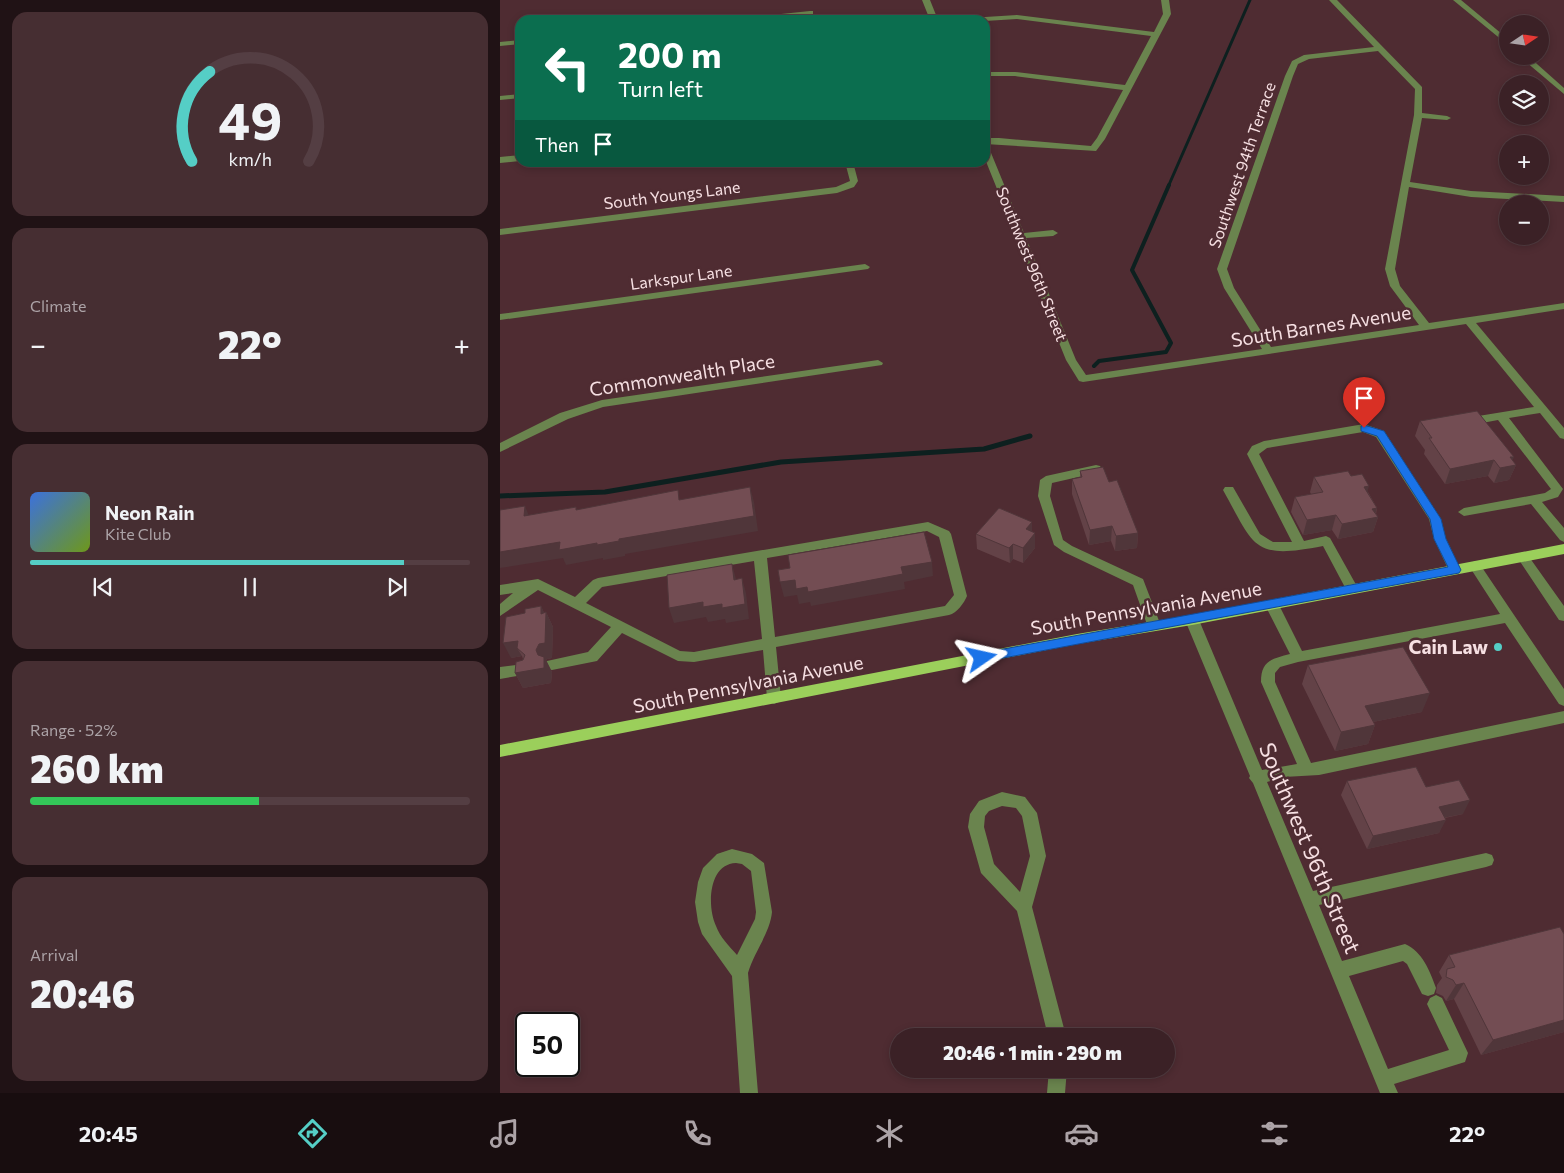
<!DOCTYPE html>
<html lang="en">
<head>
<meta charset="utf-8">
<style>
  body { margin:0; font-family:Commissioner,sans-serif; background:#462e32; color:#f1f3f6; height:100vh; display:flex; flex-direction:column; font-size:19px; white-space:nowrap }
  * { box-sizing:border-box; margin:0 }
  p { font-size:16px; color:#aca3a7 }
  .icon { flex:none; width:28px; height:28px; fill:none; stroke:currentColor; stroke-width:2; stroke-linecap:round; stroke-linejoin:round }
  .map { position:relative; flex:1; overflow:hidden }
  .panel { display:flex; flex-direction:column; gap:12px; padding:12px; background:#201215; width:500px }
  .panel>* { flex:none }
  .guide { position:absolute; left:15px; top:15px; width:475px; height:152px; border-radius:15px; box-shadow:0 2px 8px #0003,0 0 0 1px #543e43; background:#0b6e4f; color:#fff; overflow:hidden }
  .needle { width:32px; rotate:77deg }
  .fabs { position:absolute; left:999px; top:15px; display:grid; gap:10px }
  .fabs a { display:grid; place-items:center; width:50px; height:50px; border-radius:50%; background:#3b2126; box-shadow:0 2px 8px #0003,0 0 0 1px #543e43; font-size:25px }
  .speed { position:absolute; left:15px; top:1012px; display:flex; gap:10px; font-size:25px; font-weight:700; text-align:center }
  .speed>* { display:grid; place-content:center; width:65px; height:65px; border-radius:50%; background:#3b2126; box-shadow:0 2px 8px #0003,0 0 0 1px #543e43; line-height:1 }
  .speed .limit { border:2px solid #111; border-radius:8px; background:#fff; color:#111 }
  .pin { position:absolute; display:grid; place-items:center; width:42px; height:42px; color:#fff; margin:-51px -21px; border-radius:50% 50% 50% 0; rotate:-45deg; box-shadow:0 0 5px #0007 }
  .pin .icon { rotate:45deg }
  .me { position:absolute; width:55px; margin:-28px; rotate:79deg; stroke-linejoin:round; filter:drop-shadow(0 0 4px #0008) }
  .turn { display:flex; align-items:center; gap:18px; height:105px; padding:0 20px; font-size:22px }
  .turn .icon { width:65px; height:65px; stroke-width:2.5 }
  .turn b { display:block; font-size:35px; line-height:42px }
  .then { display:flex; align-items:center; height:48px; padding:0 20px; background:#0003; gap:10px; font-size:19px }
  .big { font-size:38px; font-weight:800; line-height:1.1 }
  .panel .widget { flex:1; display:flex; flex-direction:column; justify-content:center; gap:8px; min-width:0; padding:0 18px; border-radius:15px; background:#462e32 }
  .panel .dial { align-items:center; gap:0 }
  .dial svg { height:130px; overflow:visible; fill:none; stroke:#543e43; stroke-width:7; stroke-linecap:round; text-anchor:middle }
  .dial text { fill:#f1f3f6; stroke:none }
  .song { display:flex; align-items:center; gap:15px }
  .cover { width:60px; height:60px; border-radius:8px; background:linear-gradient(135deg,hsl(220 70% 55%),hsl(80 70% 35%)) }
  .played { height:5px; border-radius:2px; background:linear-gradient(90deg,#55cec6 85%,#543e43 85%) }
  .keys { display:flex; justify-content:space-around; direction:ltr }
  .heat { display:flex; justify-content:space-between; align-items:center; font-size:28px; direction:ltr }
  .charge { height:8px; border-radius:4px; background:linear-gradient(90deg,#34c759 52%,#543e43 0) }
  .trip { position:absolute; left:390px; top:1028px; width:285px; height:50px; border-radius:25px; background:#3b2126; box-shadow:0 2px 8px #0003,0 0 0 1px #543e43; font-weight:800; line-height:50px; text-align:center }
  .menu { display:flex; height:80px; justify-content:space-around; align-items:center; background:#180d0f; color:#aca3a7 }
  .menu .icon { width:35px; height:35px }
  .menu .active { color:#55cec6 }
  .menu b { font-size:22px; color:#f1f3f6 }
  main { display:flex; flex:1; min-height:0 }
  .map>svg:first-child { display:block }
</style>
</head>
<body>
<main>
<section class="panel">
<div class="widget dial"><svg viewBox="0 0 100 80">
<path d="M14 69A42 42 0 1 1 86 69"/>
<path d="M14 69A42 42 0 0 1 25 14" stroke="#55cec6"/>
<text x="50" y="56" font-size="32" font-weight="700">49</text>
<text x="50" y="72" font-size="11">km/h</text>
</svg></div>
<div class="widget"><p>Climate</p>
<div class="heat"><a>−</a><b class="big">22°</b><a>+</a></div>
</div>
<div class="widget">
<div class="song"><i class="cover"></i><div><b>Neon Rain</b><p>Kite Club</p></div></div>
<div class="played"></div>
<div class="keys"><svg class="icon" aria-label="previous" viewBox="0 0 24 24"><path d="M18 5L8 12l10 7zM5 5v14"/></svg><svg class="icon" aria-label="pause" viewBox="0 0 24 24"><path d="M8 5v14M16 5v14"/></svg><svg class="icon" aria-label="next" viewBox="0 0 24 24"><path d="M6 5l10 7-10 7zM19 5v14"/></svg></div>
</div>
<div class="widget"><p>Range · 52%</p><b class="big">260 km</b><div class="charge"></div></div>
<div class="widget"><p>Arrival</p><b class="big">20:46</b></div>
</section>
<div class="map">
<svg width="1064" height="1093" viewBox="0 0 1064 1093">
  <rect width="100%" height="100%" fill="#4f2c32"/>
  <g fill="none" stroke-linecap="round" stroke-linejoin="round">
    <path stroke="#0d201f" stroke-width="3" d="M668 187 750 0"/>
    <path stroke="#0d201f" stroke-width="4" d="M594 366 599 361 666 352 671 343 632 270 669 185"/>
    <path stroke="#0d201f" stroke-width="5" d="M0 496 105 492 281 462 484 449 530 436"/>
    <path fill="#6a844e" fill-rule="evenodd" d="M422 0H430L438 20H430Z
      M661 0H669L671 14 605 139 596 151 485 144V138H499L591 146 597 138 623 90 515 76H485V72H515L625 85 651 36 517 19 485 21 468 20 469 18 517 15 654 32 663 14Z
      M829 0H837L922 87V113L947 116 951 118 947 120 922 118 910 182 971 191 1064 196V202L971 197 909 187 895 269 900 286 929 323 1064 303V309L976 323 1064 428V439L1060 438 1040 413 1009 418 1063 489 1058 497 1042 502 1064 528V542L1060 540 1031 504 964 516 958 512 964 508 1045 493 1051 489 998 420 966 426 960 422 966 418 1034 407 966 324 583 382 579 381 566 360 485 159V145L489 148 524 233 553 230 558 233 553 236 526 238 576 360 586 375 762 349 724 288 717 269 785 76 792 61 804 55 874 47ZM878 51 915 89 914 115 885 269 890 286 919 325 771 347 734 288 727 269 793 76 798 64 809 59Z
      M953 0H961L1008 39V45Z
      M310 11H313V15L263 20H238L242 18Z
      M20 40V44L0 46V42Z
      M1019 56H1028L1064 88V94Z
      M20 94V98L0 100V96Z
      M20 155V161L0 163V157Z
      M345 162H353L358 181 354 187 337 193 0 235V229L336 187 350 181Z
      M365 264 370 267 368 269 0 320V314Z
      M378 360 383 363 382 365 103 407 68 419 0 452V443L60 413 102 400Z
      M864 424 884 431 941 519 946 539 961 570 960 573H950L934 539 929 519 876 437 863 432 767 448 759 454 804 541 826 536 830 538 859 590 858 593H848L823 546C752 560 755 547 723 490L725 487H733L760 534 773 542H792L747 454 752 446 764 441Z
      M596 465 600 466 602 469 600 472 552 483 550 496 563 540 572 546 643 579 661 626 659 630H649L633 585 564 552 554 545 538 496 540 480 546 476Z
      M428 522 449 531 451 534 467 596C464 603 457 613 449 615L276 647 281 698 279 702 274 704 269 702 267 698 263 650 194 662 178 661 122 633 97 661 52 670 47 669 45 665 47 661 88 652 111 627 38 590 0 616V604L13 593 0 595V585L38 579 75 597 93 580 98 578ZM427 531 439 537 454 595 445 606 275 637 267 558ZM254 561 262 639 194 652 180 651 86 603 102 587Z
      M1023 552 1027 554 1064 606V621L1059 620 1017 557 1019 554Z
      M975 561 979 563 1064 689V706L1059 704 1005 623 798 662 780 667 775 673V682L811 763 1064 711V723L819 775 784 777 767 782 813 891 986 853 992 855 994 860 992 865 986 867 819 905 842 961 905 944C922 951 930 971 936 988L934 994 928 996 922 994 907 964 903 961 849 976 888 1069 949 1050 927 1004 930 998 936 995 942 998 968 1053 965 1062 894 1084 898 1093H880L753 783 749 778 750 776 685 620 687 616H697L699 620 762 770 797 764 761 682C761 661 771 659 790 654L765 605 767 601H777L802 651 1000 614 969 566 971 563Z
      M24 664 29 666 31 670 29 674 0 679V667Z
      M502 792 525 797 537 813 546 856 532 907 566 1036H548L517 911 481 873 468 827 470 814 479 801ZM502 806 516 808 522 816 530 856 520 892 494 864 484 827 485 816 489 811Z
      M232 849 252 854 264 863 272 912C270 933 254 952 248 973L258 1093H240L232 976 202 934 198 922 195 902 198 882 203 868 217 854ZM236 863 242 864 251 871 256 912 255 919 237 955C229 946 220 937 216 926 207 907 208 864 236 863Z
      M549 1069H567L565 1093H547Z"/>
    <path fill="#9bcf5b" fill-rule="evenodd" d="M1064 544V554L692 625 577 644 0 757V745L577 634 692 615Z"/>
  </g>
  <path fill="#634247" d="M920 421 1012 461 1016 465 1009 480 994 483 988 476 945 484 924 454 925 450 915 436Z
    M580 471 609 482 638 533 637 548 615 551 611 541 589 545 572 494V479L580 478Z
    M851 476 868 492 877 508 876 514 878 517 873 532 838 539 832 530 803 535 791 512 795 497 811 494 810 492 814 477Z
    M532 532 535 533V548L523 563 513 559 510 563 477 549 476 534Z
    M41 606 44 613 46 612 53 627 52 658 47 659 46 660 52 672 51 683 23 688 15 673 23 659 22 656 11 658 25 613Z
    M808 665 922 712 873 722 875 725 868 744 835 751 802 684Z
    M847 781 963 814 945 818 939 833 867 849 841 795Z
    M1064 934V1032L981 1055 954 999 946 1001 943 996 936 993 937 985 942 978 939 972 949 955Z"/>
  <path fill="#50363a" d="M1010 457H1014L1010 466 1016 465 1009 480 994 483 1000 468Z
    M994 460 988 476 945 484 950 469Z
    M869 486 865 501 864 487Z
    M250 487 254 502 258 531 125 554V556L103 560V558L66 565 63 558 0 568V552L60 542 119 539Z
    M25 506 31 521 24 516Z
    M877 508 874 518 878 517 873 532 838 539 842 524 872 509Z
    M836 515 832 530 803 535 807 520Z
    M532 522V537L526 529Z
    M612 526 611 541 589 545 590 530Z
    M535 533V548L523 563V548Z
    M638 533 637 548 615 551 616 536Z
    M513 544V559L510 563 509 548Z
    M432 562 433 576 404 582 405 589 311 606 310 602 299 604 297 595 284 597 280 582 295 580 401 567Z
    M232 564 236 579 238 595 234 580Z
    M242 578 246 593 249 619 226 623 225 619 208 622 206 617 174 623 169 608Z
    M41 606 46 616V612L53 627 52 658 47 659 46 660 52 672 51 683 23 688 15 673 38 655 36 650Z
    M18 641 17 648 22 656 11 658 3 643Z
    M930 693 922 712 858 725 865 706Z
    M875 725 868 744 835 751 841 732Z
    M970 800 963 814 932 820 939 807Z
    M946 820 939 833 867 849 873 836Z
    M964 983 954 999 946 1001 956 985Z
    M1064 1020V1032L981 1055 993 1040Z"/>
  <path fill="#734d53" stroke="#50363a" d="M977 411 1014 457H1010L1016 465 1000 468 994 460 950 469 929 438H932L920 421Z
    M603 467 609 482 617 480 638 533 616 536 612 526 590 530 572 479 582 477 580 471Z
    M848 471 851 476 862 474 869 486 864 487 877 508 872 509 878 517 842 524 836 515 807 520 795 497 823 492 814 477Z
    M250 487 254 516 119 539V541L97 545V543L59 550 60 542 0 552V510L25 506 24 516 76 507V510L178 490 179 500Z
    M499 508 532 522 526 529 535 533 523 548 513 544 509 548 476 534Z
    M424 532 432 562 401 567 403 574 308 592 307 587 296 589 295 580 280 582 278 570 290 568 288 555Z
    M232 564 234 580 242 578 245 604 222 608V604L203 607V602L169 608 167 575Z
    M41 606V614L46 612 45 643 39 644 36 650 38 655 44 657V668L15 673 16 662 23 660 25 655 17 648 18 641 3 643 6 617 25 613V609Z
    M903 647 930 693 865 706 875 725 841 732 808 665Z
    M916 767 926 787 959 780 970 800 939 807 946 820 873 836 847 781Z
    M1060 927 1064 934V1020L993 1040 964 983 956 985 953 980 946 977 947 969 955 967 949 955Z"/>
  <path fill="#1a73e8" stroke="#114b97" d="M864 425 884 431 941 519 946 539 961 570 959 573 482 662 478 661 476 658 478 654 482 653 948 567 934 539 930 519 877 436 861 431V426Z"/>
  <circle fill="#55cec6" stroke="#4f2c32" stroke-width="2" cx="998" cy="647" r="5"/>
  <g text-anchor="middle" stroke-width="5" stroke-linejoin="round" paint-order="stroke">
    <g font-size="16" fill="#f6dfe2" stroke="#4f2c32">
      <text transform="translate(742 165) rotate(-71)" y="6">Southwest 94th Terrace</text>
      <text transform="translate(172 195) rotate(-7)" y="6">South Youngs Lane</text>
      <text transform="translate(532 264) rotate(68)" y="6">Southwest 96th Street</text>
      <text transform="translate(181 277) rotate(-8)" y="6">Larkspur Lane</text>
    </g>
    <g font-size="19" fill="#f6dfe2" stroke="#4f2c32">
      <text transform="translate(821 326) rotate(-9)" y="7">South Barnes Avenue</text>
      <text transform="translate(182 375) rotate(-9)" y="7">Commonwealth Place</text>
      <text transform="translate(646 608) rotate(-10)" y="7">South Pennsylvania Avenue</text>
      <text transform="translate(248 684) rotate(-11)" y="7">South Pennsylvania Avenue</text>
    </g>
    <g font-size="19" font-weight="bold" fill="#f6dfe2" stroke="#4f2c32" text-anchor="end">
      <text x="988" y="654">Cain Law</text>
    </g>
    <g font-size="22" fill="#f6dfe2" stroke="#4f2c32">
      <text transform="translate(810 848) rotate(67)" y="8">Southwest 96th Street</text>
    </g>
  </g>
</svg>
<div class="fabs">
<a><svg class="needle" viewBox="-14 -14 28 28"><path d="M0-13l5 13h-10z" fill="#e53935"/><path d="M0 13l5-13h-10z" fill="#aca3a7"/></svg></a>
<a><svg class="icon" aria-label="layers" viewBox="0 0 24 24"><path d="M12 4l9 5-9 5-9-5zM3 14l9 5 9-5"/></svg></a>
<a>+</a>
<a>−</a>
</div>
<div class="speed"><div class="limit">50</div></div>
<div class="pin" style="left:864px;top:428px;background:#d93025"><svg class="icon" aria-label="arrive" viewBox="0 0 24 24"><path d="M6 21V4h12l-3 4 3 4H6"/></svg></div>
<svg class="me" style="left:482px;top:658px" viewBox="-20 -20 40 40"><path d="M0-17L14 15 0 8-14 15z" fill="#1a73e8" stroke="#fff" stroke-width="4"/></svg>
<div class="trip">20:46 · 1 min · 290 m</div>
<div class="guide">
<div class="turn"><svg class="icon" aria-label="left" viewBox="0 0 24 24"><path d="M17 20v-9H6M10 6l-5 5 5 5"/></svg><div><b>200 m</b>Turn left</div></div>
<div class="then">Then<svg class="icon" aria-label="arrive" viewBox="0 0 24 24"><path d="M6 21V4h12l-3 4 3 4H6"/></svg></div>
</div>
</div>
</main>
<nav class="menu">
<b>20:45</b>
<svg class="icon active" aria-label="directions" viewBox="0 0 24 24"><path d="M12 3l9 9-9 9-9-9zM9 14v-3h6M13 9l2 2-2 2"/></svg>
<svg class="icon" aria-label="music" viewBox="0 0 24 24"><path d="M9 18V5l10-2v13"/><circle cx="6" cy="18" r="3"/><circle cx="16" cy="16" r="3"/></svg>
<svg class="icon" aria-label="phone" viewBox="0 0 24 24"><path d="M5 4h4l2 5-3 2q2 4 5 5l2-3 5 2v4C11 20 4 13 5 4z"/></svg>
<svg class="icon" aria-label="climate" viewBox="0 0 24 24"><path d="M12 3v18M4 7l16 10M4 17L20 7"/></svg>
<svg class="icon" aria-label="car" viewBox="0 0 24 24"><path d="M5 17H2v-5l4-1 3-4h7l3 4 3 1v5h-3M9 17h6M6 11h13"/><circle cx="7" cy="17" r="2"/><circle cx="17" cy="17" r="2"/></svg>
<svg class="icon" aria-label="filters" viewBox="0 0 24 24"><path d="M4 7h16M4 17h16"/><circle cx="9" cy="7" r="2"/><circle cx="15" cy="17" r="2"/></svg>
<b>22°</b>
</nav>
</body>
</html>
